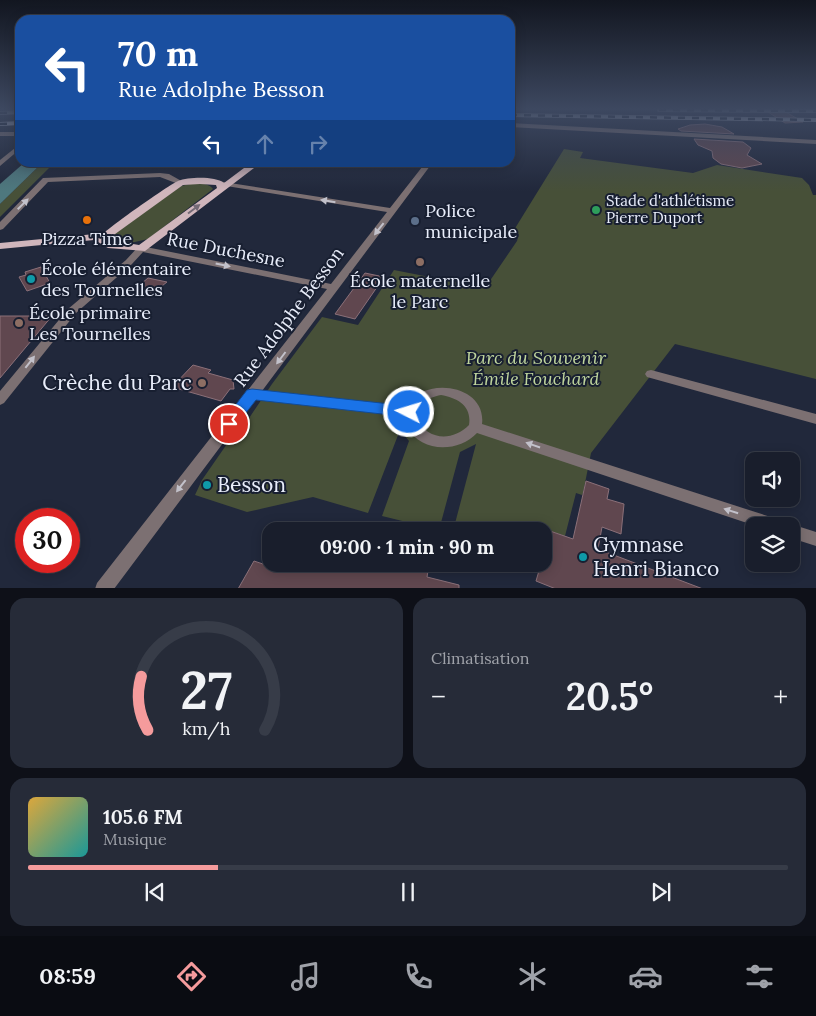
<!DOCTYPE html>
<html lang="fr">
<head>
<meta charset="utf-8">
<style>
  body { margin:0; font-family:Lora,serif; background:#262b38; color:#f1f3f6; height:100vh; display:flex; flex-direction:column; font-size:19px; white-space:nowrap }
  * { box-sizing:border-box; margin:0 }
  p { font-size:16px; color:#9fa2a9 }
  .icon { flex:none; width:28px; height:28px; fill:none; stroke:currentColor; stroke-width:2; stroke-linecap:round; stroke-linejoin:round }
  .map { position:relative; height:588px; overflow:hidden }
  .side { display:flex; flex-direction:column; gap:10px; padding:10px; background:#0e1018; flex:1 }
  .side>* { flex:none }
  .hud { position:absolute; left:15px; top:15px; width:500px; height:152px; border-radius:15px; box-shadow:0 2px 12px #0003,0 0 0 1px #373c48; background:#1a4fa0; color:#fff; overflow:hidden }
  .tools { position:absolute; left:745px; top:452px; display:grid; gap:10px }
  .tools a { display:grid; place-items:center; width:55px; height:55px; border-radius:10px; background:#191e2c; box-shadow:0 2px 12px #0003,0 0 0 1px #373c48; font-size:25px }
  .speed { position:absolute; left:15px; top:508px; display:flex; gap:10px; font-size:25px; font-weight:700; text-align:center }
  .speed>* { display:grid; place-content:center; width:65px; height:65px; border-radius:50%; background:#191e2c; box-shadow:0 2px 12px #0003,0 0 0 1px #373c48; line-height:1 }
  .speed .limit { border:8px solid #d22; background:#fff; color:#111 }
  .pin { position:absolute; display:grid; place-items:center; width:42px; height:42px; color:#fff; margin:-21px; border:2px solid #fff; border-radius:50%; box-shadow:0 1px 5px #0007 }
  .me { position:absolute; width:55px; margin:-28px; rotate:275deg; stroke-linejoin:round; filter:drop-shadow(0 0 4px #0008) }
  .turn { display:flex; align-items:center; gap:18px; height:105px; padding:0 20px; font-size:22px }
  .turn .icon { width:65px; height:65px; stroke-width:2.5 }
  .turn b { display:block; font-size:35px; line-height:42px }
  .lanes { display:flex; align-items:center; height:48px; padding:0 20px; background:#0003; justify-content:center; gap:25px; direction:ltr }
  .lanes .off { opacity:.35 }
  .big { font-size:38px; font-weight:800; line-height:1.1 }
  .side .card { flex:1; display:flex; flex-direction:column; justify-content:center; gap:8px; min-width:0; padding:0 18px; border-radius:15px; background:#262b38 }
  .side .dial { align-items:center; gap:0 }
  .dial svg { height:130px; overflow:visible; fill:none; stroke:#373c48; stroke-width:7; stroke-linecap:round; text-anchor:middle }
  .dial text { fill:#f1f3f6; stroke:none }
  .song { display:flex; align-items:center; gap:15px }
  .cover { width:60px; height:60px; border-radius:8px; background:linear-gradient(135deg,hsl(40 70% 55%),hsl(180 70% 35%)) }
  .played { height:5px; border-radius:2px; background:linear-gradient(90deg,#f59b9c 25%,#373c48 25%) }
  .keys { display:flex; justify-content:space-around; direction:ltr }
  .heat { display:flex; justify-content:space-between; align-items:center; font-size:28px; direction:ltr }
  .side .tiles { flex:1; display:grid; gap:10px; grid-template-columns:1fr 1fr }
  .card:last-child { grid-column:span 2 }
  .trip { position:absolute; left:262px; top:522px; width:290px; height:50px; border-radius:15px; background:#191e2c; box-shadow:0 2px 12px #0003,0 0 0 1px #373c48; font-weight:800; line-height:50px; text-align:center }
  .tabs { display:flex; height:80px; justify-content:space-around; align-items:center; background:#0a0c12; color:#9fa2a9 }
  .tabs .icon { width:35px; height:35px }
  .tabs .selected { color:#f59b9c }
  .tabs b { font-size:22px; color:#f1f3f6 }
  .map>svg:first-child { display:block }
</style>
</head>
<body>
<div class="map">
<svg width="816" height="589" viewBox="0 0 816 589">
  <rect width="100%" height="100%" fill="#21283b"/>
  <path fill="#475038" d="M564 149 583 152 580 158 693 173 717 165 802 178 809 185 813 195H816V379L675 344 591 453 583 493 582 495 576 493 565 536 550 531 544 554V531H453L476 444 460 452 439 530 382 516 409 441 400 430 368 513 313 497 247 512 195 495 202 480 229 441 239 433 272 384 322 317 358 325 394 270 485 288 517 241 519 234 511 232 512 230H514Z
    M42 163H54L0 217V204Z
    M190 184C198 184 208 182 213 189L148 239 126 244 111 240 113 235 181 186Z"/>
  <path fill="#4e787e" d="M24 163H42L0 204V184Z"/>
  <path fill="#60474f" stroke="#8b7079" d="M762 108H779L803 122 785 123Z
    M705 124 722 127 734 134 681 131 678 129 690 125Z
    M694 139 743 142 751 148 747 155 762 164 742 168 721 164 713 158 712 151 698 145Z
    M41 267 50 283 27 291 19 277 26 275 25 272Z
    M365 273 384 277 355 319 335 314Z
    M148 278 167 282 153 293 135 289Z
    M0 316H52L0 378Z
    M193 365 211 370 208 373 233 380 234 389H230L221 401 172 387Z
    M586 481 609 489 607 499 624 504 621 534 602 527 598 549 703 589H556L536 581 541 564H544V554L550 531 573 539Z
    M254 561 275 568 277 564H320L338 569 340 564H384L399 568 401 564 428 571 427 577 459 585V589H238Z"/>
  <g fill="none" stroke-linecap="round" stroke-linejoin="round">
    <path fill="#7c7072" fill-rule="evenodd" d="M510 123 816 140V144L510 127Z
      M0 132H20V136H0Z
      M20 144V149L0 166V160Z
      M426 162H433L262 391 405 407C423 375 487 384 482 424L777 519 783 521 785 526H756L477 433C458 453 421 453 407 427 405 423 403 420 403 416L256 399 114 589H95L97 583 327 289 143 252 132 264 76 313 4 403 0 405V391L68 309 126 260 138 247 141 246 331 284 387 212 220 185 216 183 217 181 390 208ZM441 395C458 398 472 406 469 425 452 442 428 440 416 419 417 403 427 398 441 395Z
      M160 173 169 174 185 183 181 185 160 177 48 182 3 229 0 230V222L43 178Z
      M651 370 816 414V424L647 377 645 374 647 371Z
      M791 524 816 532V546L791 538V526H785Z"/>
    <path fill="#d0b6bc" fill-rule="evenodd" d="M252 162H262L145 251 108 248 94 240 0 249V243L95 234 101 236C105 230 170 184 178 181 189 177 215 176 224 183ZM200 184 216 185 217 188 139 245 110 240 111 237 183 185Z"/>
    <g stroke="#bbc0cf" stroke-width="4">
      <path id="rail" d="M659 110 816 111
        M0 113 20 112
        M510 115 816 120
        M0 124 20 123"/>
    </g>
    <use href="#rail" stroke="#181f31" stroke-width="2.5" stroke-dasharray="7" stroke-linecap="butt"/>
  </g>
  <defs><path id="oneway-solid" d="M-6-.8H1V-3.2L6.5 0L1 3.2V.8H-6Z" transform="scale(1.25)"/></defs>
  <g fill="#c2c1ca">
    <use href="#oneway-solid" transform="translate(328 201) rotate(-171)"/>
    <use href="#oneway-solid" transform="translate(23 204) rotate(-45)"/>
    <use href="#oneway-solid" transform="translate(379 229) rotate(128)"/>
    <use href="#oneway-solid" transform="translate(223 265) rotate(12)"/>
    <use href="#oneway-solid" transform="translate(281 358) rotate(127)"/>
    <use href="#oneway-solid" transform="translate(30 362) rotate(-52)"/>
    <use href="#oneway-solid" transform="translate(533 445) rotate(-161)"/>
    <use href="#oneway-solid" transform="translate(181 486) rotate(128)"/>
    <use href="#oneway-solid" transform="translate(731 511) rotate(-162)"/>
  </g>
  <use fill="#746a76" href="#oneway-solid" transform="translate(194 209) rotate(-37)"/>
  <linearGradient id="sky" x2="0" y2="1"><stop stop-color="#121620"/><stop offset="0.57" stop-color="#3d4860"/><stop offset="1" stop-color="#3d4860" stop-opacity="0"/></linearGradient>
  <rect width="816" height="191" fill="url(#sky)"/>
  <path fill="#1a73e8" stroke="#114b97" d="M252 389 409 406 414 408 416 412 414 416 409 417 256 400 234 428 229 430 224 428 222 424 224 420 247 390Z"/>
  <circle fill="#2e9e5b" stroke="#181f31" stroke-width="2" cx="596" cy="210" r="5"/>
  <circle fill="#e8710a" stroke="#181f31" stroke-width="2" cx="87" cy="220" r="5"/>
  <circle fill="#5c6f8a" stroke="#181f31" stroke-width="2" cx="415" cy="221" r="5"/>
  <g fill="#8d6e63" stroke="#181f31" stroke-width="2">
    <circle cx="420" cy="262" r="5"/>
    <circle cx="19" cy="323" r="5"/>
    <circle cx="202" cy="383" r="5"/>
  </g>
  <g fill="#0f9aa8" stroke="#181f31" stroke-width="2">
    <circle cx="31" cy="279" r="5"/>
    <circle cx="207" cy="485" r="5"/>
    <circle cx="583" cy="557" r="5"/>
  </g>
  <g text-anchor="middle" stroke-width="4" stroke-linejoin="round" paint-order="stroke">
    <g font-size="15" fill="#e8edfa" stroke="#181f31" text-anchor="start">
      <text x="606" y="206">Stade d'athlétisme<tspan x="606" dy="17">Pierre Duport</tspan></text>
    </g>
    <g font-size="18" fill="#e8edfa" stroke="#181f31" text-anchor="start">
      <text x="425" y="217">Police<tspan x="425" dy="21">municipale</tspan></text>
      <text x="87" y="245" text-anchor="middle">Pizza Time</text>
      <text x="41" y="275">École élémentaire<tspan x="41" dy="21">des Tournelles</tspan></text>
      <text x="420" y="287" text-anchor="middle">École maternelle<tspan x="420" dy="21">le Parc</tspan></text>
      <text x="29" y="319">École primaire<tspan x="29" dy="21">Les Tournelles</tspan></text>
    </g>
    <g font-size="18" fill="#e8edfa" stroke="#181f31">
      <text transform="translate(226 250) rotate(11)" y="6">Rue Duchesne</text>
      <text transform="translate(289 317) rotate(-53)" y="6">Rue Adolphe Besson</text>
    </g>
    <g font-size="18" font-style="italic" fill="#bfd59d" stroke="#181f31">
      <text x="536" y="364">Parc du Souvenir<tspan x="536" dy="21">Émile Fouchard</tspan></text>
    </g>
    <g font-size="21" fill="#e8edfa" stroke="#181f31" text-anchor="start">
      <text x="192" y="390" text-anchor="end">Crèche du Parc</text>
      <text x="217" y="492">Besson</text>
      <text x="593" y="552">Gymnase<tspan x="593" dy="24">Henri Bianco</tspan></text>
    </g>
  </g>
</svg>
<div class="tools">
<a><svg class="icon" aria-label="sound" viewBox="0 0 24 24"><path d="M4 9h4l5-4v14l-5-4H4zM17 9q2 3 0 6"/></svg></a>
<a><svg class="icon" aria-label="layers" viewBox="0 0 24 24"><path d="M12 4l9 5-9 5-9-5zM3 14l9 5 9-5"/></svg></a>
</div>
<div class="speed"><div class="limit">30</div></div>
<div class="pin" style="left:229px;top:424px;background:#d93025"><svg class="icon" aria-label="arrive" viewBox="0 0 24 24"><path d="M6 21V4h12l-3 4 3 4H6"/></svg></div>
<svg class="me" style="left:409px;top:412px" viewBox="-20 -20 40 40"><circle r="17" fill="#1a73e8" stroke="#fff" stroke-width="3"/><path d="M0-11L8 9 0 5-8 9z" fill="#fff"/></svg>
<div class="trip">09:00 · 1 min · 90 m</div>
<div class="hud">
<div class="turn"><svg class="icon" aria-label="left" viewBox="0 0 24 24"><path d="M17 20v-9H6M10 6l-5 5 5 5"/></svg><div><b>70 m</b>Rue Adolphe Besson</div></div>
<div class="lanes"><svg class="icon" aria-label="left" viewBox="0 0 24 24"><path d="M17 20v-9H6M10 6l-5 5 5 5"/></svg><svg class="icon off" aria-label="ahead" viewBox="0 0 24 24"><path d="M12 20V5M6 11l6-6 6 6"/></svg><svg class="icon off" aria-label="right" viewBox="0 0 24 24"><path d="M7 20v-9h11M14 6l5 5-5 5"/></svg></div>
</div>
</div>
<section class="side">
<div class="tiles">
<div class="card dial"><svg viewBox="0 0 100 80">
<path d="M14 69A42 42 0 1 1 86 69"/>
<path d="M14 69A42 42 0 0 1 10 36" stroke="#f59b9c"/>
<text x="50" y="56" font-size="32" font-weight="700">27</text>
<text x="50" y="72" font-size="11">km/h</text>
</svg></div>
<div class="card"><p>Climatisation</p>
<div class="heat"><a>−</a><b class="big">20.5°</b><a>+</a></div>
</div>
<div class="card">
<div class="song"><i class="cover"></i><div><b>105.6 FM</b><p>Musique</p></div></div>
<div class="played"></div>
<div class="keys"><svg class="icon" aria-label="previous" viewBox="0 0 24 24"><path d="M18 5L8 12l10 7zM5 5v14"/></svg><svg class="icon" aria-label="pause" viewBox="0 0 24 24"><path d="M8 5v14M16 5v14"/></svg><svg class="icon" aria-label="next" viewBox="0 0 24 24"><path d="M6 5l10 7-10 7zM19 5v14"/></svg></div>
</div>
</div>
</section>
<nav class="tabs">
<b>08:59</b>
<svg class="icon selected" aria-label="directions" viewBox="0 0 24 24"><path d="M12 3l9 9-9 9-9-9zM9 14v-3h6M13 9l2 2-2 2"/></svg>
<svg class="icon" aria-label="music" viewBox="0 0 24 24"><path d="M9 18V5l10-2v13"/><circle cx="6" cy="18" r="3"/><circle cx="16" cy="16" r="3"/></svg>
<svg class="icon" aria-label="phone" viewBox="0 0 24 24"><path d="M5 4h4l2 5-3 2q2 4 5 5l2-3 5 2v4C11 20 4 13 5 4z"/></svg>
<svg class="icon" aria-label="climate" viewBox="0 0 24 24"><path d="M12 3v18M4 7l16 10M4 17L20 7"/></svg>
<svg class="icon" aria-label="car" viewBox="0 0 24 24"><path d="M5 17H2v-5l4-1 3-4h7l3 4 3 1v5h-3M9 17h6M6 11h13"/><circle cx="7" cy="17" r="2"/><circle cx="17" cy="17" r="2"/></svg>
<svg class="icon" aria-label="filters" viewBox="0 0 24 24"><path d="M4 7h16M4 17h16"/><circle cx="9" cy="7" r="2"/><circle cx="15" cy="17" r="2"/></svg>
</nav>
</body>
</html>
